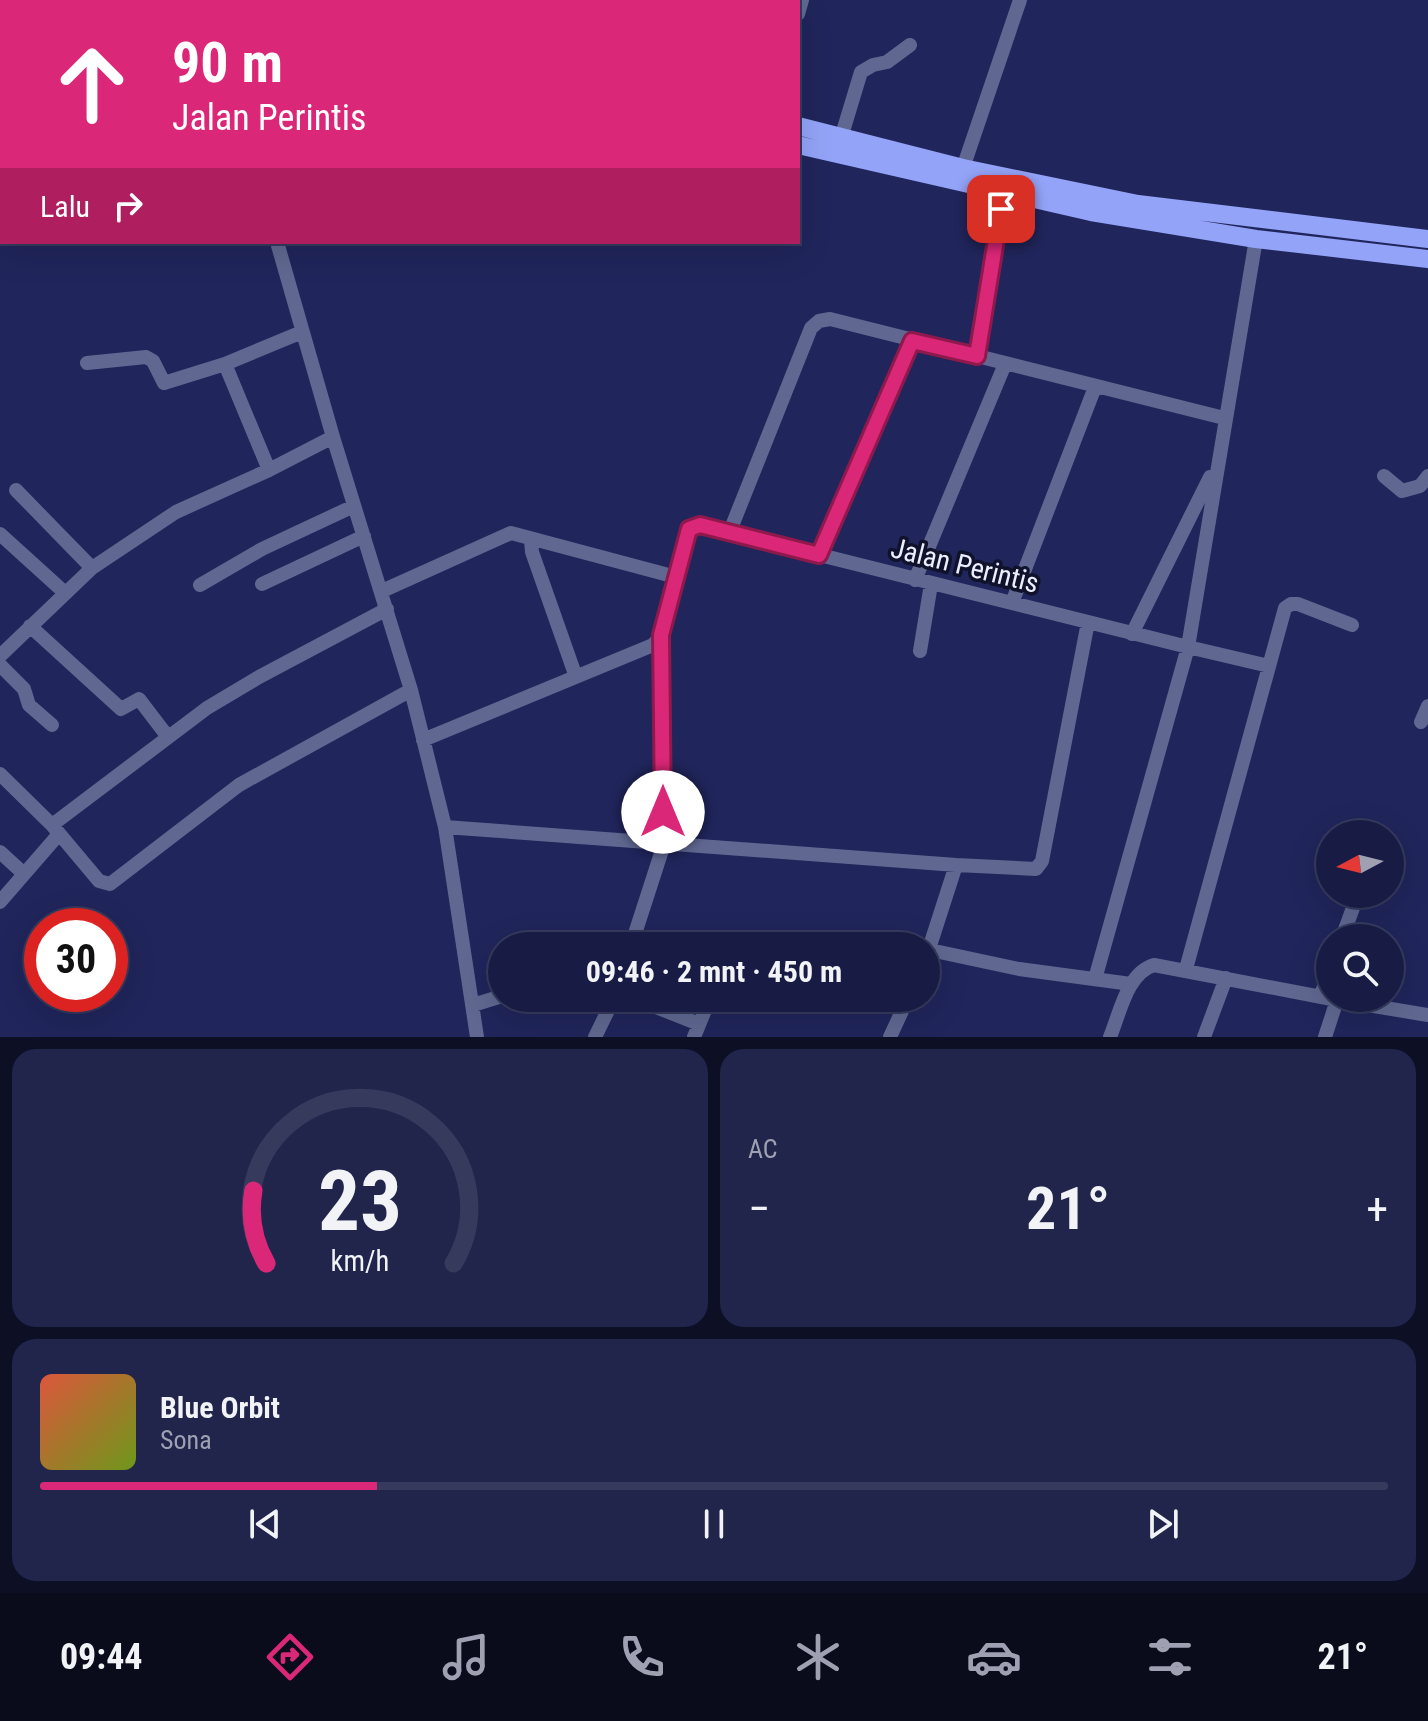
<!DOCTYPE html>
<html lang="id">
<head>
<meta charset="utf-8">
<style>
  body { margin:0; font-family:"Roboto Condensed",sans-serif; background:#21254b; color:#f1f3f6; height:100vh; display:flex; flex-direction:column; font-size:30px; white-space:nowrap }
  * { box-sizing:border-box; margin:0 }
  p { font-size:26px; color:#9fa1b2 }
  .icon { flex:none; width:44px; height:44px; fill:none; stroke:currentColor; stroke-width:2; stroke-linecap:round; stroke-linejoin:round }
  .map { position:relative; height:1037px; overflow:hidden }
  .side { display:flex; flex-direction:column; gap:12px; padding:12px; background:#0d0f25; flex:1 }
  .side>* { flex:none }
  .top-card { position:absolute; left:0px; top:0px; width:800px; height:244px; box-shadow:0 8px 32px #0002,0 0 0 2px #363a5d; background:#db2777; color:#fff; overflow:hidden }
  .needle { width:52px; rotate:263deg }
  .tools { position:absolute; left:1316px; top:820px; display:grid; gap:16px }
  .tools a { display:grid; place-items:center; width:88px; height:88px; border-radius:50%; background:#181c44; box-shadow:0 8px 32px #0002,0 0 0 2px #363a5d; font-size:40px }
  .speed { position:absolute; left:24px; top:908px; display:flex; gap:16px; font-size:40px; font-weight:700; text-align:center }
  .speed>* { display:grid; place-content:center; width:104px; height:104px; border-radius:50%; background:#181c44; box-shadow:0 8px 32px #0002,0 0 0 2px #363a5d; line-height:1 }
  .speed .limit { border:12px solid #d22; background:#fff; color:#111 }
  .pin { position:absolute; display:grid; place-items:center; width:68px; height:68px; color:#fff; margin:-34px; border-radius:16px; box-shadow:0 4px 12px #0006 }
  .me { position:absolute; width:88px; margin:-44px; rotate:0deg; stroke-linejoin:round; filter:drop-shadow(0 0 6px #0008) }
  .turn { display:flex; align-items:center; gap:28px; height:168px; padding:0 40px; font-size:36px }
  .turn .icon { width:104px; height:104px; stroke-width:2.5 }
  .turn b { display:block; font-size:56px; line-height:68px }
  .then { display:flex; align-items:center; height:76px; padding:0 40px; background:#0003; gap:16px; font-size:30px }
  .big { font-size:60px; font-weight:700; line-height:1.1 }
  .side .tile { flex:1; display:flex; flex-direction:column; justify-content:center; gap:12px; min-width:0; padding:0 28px; border-radius:24px; background:#21254b }
  .side .dial { align-items:center; gap:0 }
  .dial svg { height:208px; overflow:visible; fill:none; stroke:#363a5d; stroke-width:7; stroke-linecap:round; text-anchor:middle }
  .dial text { fill:#f1f3f6; stroke:none }
  .song { display:flex; align-items:center; gap:24px }
  .cover { width:96px; height:96px; border-radius:12px; background:linear-gradient(135deg,hsl(10 70% 55%),hsl(80 70% 35%)) }
  .played { height:8px; border-radius:4px; background:linear-gradient(90deg,#db2777 25%,#363a5d 25%) }
  .keys { display:flex; justify-content:space-around; direction:ltr }
  .heat { display:flex; justify-content:space-between; align-items:center; font-size:44px; direction:ltr }
  .side .tiles { flex:1; display:grid; gap:12px; grid-template-columns:1fr 1fr }
  .tile:last-child { grid-column:span 2 }
  .trip { position:absolute; left:488px; top:932px; width:452px; height:80px; border-radius:40px; background:#181c44; box-shadow:0 8px 32px #0002,0 0 0 2px #363a5d; font-weight:700; line-height:80px; text-align:center }
  .menu { display:flex; height:128px; justify-content:space-around; align-items:center; background:#0a0b1b; color:#9fa1b2 }
  .menu .icon { width:56px; height:56px }
  .menu .current { color:#db2777 }
  .menu b { font-size:36px; color:#f1f3f6 }
  .map>svg:first-child { display:block }
</style>
</head>
<body>
<div class="map">
<svg width="1428" height="1037" viewBox="0 0 1428 1037">
  <rect width="100%" height="100%" fill="#20255b"/>
  <g fill="none" stroke-linecap="round" stroke-linejoin="round">
    <path stroke="#606891" stroke-width="14" d="M490 2 491 0
      M561 2V0
      M798 14 802 0
      M841 138 861 72 873 65 887 62 910 45
      M963 168 1020 0
      M277 242 333 437 411 690 445 827 477 1037
      M977 356 1004 192
      M87 363 146 357 153 361 164 383 225 364 302 332
      M225 364 269 470
      M1384 476 1402 491 1420 486 1428 476
      M16 490 92 568
      M730 531 811 328 819 321 830 319 1224 418
      M0 534 64 592
      M531 540 532 552 576 677
      M819 555 912 341
      M915 580 1005 364
      M262 584 364 536
      M200 585 262 549 354 506
      M382 591 511 533 676 577
      M1012 603 1095 387
      M30 626 121 709 139 699 168 737
      M1132 634 1210 477
      M920 651 931 584
      M0 656 92 568 176 512 269 470 333 437
      M0 665 24 689 29 705 52 725
      M1421 722 1428 706
      M423 740 653 645 661 635 687 533 692 527 700 525 1188 647 1256 239
      M0 774 52 825 99 881 110 884 239 785 411 690
      M52 825 207 708 259 677 387 609
      M445 827 956 865 1036 869 1042 861 1088 622
      M0 852 23 873
      M0 902 59 834
      M1342 938 1358 894
      M631 946 664 844 661 635
      M930 950 1019 969 1131 984
      M926 958 956 865
      M1186 969 1285 608 1291 604H1298L1352 625
      M1095 979 1188 647 1269 666
      M1320 997 1330 971
      M633 998 699 1024
      M473 1005 502 996
      M595 1037 614 998
      M694 1037 710 998
      M890 1037 908 998
      M1110 1037C1120 1013 1127 973 1154 965L1337 1000 1428 1015
      M1204 1037 1226 978
      M1325 1037 1337 1000"/>
    <path stroke="#93a3f7" stroke-width="18" d="M204 0 210 2
      M259 0 265 2
      M798 126 963 168 1138 204 1428 239
      M798 145 1091 212 1256 239 1428 259"/>
  </g>
  <g fill="none" stroke-linecap="round" stroke-linejoin="round">
    <g stroke="#8e194d" stroke-width="20">
      <path id="route" d="M663 812 661 635 689 529 700 525 819 555 912 341 977 356 1001 209"/>
    </g>
    <use href="#route" stroke="#db2777" stroke-width="14"/>
  </g>
  <g text-anchor="middle" stroke-width="7" stroke-linejoin="round" paint-order="stroke">
    <g font-size="28" fill="#ebeefc" stroke="#0f122a">
      <text transform="translate(965 565) rotate(14)" y="10">Jalan Perintis</text>
    </g>
  </g>
</svg>
<div class="tools">
<a><svg class="needle" viewBox="-14 -14 28 28"><path d="M0-13l5 13h-10z" fill="#e53935"/><path d="M0 13l5-13h-10z" fill="#9fa1b2"/></svg></a>
<a><svg class="icon" aria-label="search" viewBox="0 0 24 24"><circle cx="10" cy="10" r="6"/><path d="M15 15l6 6"/></svg></a>
</div>
<div class="speed"><div class="limit">30</div></div>
<div class="pin" style="left:1001px;top:209px;background:#d93025"><svg class="icon" aria-label="arrive" viewBox="0 0 24 24"><path d="M6 21V4h12l-3 4 3 4H6"/></svg></div>
<svg class="me" style="left:663px;top:812px" viewBox="-20 -20 40 40"><circle r="19" fill="#fff"/><path d="M0-13L10 11 0 6-10 11z" fill="#db2777"/></svg>
<div class="trip">09:46 · 2 mnt · 450 m</div>
<div class="top-card">
<div class="turn"><svg class="icon" aria-label="ahead" viewBox="0 0 24 24"><path d="M12 20V5M6 11l6-6 6 6"/></svg><div><b>90 m</b>Jalan Perintis</div></div>
<div class="then">Lalu<svg class="icon" aria-label="right" viewBox="0 0 24 24"><path d="M7 20v-9h11M14 6l5 5-5 5"/></svg></div>
</div>
</div>
<section class="side">
<div class="tiles">
<div class="tile dial"><svg viewBox="0 0 100 80">
<path d="M14 69A42 42 0 1 1 86 69"/>
<path d="M14 69A42 42 0 0 1 9 41" stroke="#db2777"/>
<text x="50" y="56" font-size="32" font-weight="700">23</text>
<text x="50" y="72" font-size="11">km/h</text>
</svg></div>
<div class="tile"><p>AC</p>
<div class="heat"><a>−</a><b class="big">21°</b><a>+</a></div>
</div>
<div class="tile">
<div class="song"><i class="cover"></i><div><b>Blue Orbit</b><p>Sona</p></div></div>
<div class="played"></div>
<div class="keys"><svg class="icon" aria-label="previous" viewBox="0 0 24 24"><path d="M18 5L8 12l10 7zM5 5v14"/></svg><svg class="icon" aria-label="pause" viewBox="0 0 24 24"><path d="M8 5v14M16 5v14"/></svg><svg class="icon" aria-label="next" viewBox="0 0 24 24"><path d="M6 5l10 7-10 7zM19 5v14"/></svg></div>
</div>
</div>
</section>
<nav class="menu">
<b>09:44</b>
<svg class="icon current" aria-label="directions" viewBox="0 0 24 24"><path d="M12 3l9 9-9 9-9-9zM9 14v-3h6M13 9l2 2-2 2"/></svg>
<svg class="icon" aria-label="music" viewBox="0 0 24 24"><path d="M9 18V5l10-2v13"/><circle cx="6" cy="18" r="3"/><circle cx="16" cy="16" r="3"/></svg>
<svg class="icon" aria-label="phone" viewBox="0 0 24 24"><path d="M5 4h4l2 5-3 2q2 4 5 5l2-3 5 2v4C11 20 4 13 5 4z"/></svg>
<svg class="icon" aria-label="climate" viewBox="0 0 24 24"><path d="M12 3v18M4 7l16 10M4 17L20 7"/></svg>
<svg class="icon" aria-label="car" viewBox="0 0 24 24"><path d="M5 17H2v-5l4-1 3-4h7l3 4 3 1v5h-3M9 17h6M6 11h13"/><circle cx="7" cy="17" r="2"/><circle cx="17" cy="17" r="2"/></svg>
<svg class="icon" aria-label="filters" viewBox="0 0 24 24"><path d="M4 7h16M4 17h16"/><circle cx="9" cy="7" r="2"/><circle cx="15" cy="17" r="2"/></svg>
<b>21°</b>
</nav>
</body>
</html>
